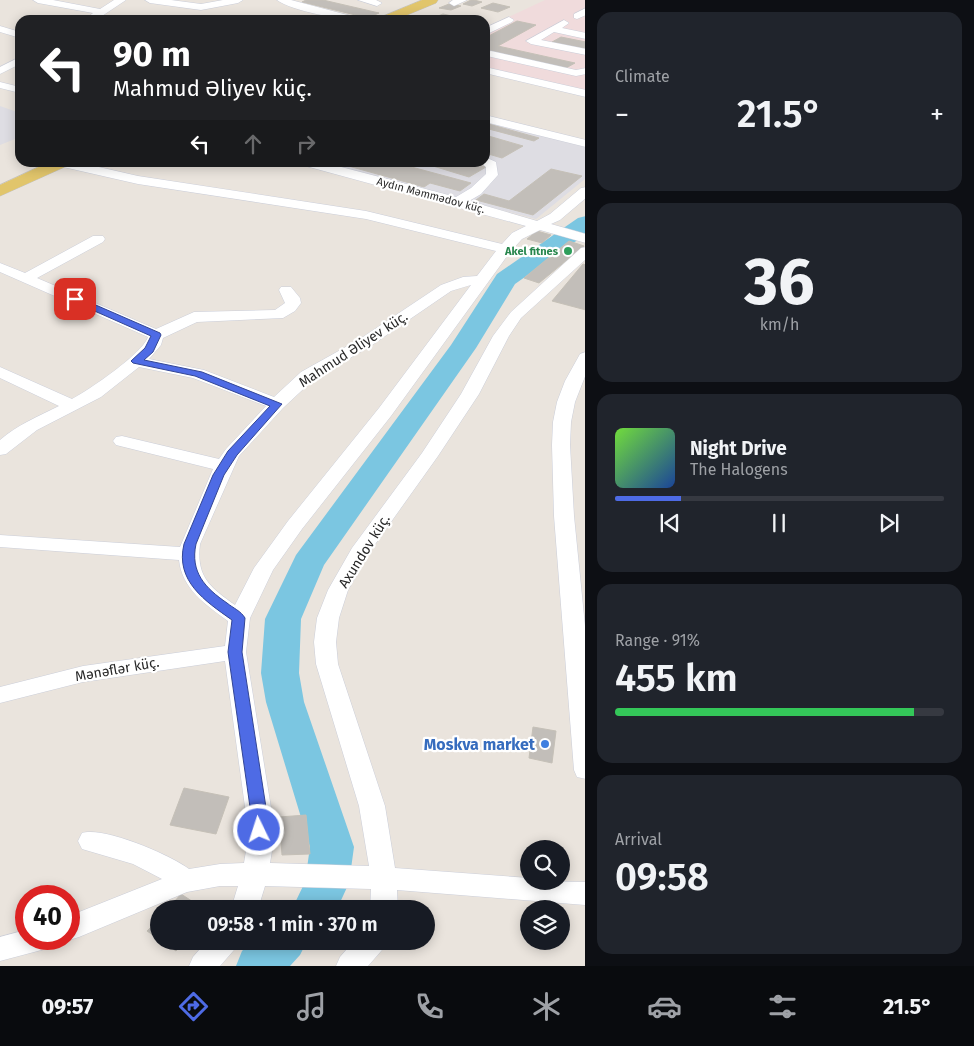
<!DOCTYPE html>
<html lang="en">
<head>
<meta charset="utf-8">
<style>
  body { margin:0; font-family:"Fira Sans",sans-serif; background:#20242c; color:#f1f3f6; height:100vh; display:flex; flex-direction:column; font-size:19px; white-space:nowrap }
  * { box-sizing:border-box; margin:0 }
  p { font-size:16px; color:#9ea1a6 }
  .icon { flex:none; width:28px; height:28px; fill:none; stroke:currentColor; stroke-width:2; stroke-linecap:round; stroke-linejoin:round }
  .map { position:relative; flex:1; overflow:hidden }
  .sheet { display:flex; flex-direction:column; gap:12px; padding:12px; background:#0d0f14; width:389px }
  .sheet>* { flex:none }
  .guide { position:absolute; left:15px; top:15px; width:475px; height:152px; border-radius:15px; box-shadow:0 2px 12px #0003; background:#202124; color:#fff; overflow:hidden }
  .fabs { position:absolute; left:520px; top:840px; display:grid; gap:10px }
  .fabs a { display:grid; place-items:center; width:50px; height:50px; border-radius:50%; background:#171b24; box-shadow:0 2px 12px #0003; font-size:25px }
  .speed { position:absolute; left:15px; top:885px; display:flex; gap:10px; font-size:25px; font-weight:700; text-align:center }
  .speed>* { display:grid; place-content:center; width:65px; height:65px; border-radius:50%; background:#171b24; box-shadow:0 2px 12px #0003; line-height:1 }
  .speed .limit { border:8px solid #d22; background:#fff; color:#111 }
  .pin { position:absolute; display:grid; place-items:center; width:42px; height:42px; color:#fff; margin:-21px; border-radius:10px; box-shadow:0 2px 8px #0006 }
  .me { position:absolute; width:55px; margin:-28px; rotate:356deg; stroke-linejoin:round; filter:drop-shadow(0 0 4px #0008) }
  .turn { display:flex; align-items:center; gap:18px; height:105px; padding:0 15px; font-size:22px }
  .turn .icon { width:65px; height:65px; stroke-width:2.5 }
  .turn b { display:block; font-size:35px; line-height:42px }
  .lanes { display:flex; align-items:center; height:48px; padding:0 15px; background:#0003; justify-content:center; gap:25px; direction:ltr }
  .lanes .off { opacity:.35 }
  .big { font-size:38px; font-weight:600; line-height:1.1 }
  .sheet .card { flex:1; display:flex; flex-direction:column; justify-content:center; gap:8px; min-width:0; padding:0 18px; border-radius:15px; background:#20242c }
  .sheet .dial { align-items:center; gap:0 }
  .dial b { font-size:65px; line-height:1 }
  .song { display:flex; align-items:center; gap:15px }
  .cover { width:60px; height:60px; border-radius:8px; background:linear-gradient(135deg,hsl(100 70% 55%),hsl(220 70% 35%)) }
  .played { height:5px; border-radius:2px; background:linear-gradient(90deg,#4e6be5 20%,#363941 20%) }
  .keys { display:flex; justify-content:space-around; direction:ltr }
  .heat { display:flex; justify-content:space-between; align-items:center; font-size:28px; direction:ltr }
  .charge { height:8px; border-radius:4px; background:linear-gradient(90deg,#34c759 91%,#363941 0) }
  .trip { position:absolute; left:150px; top:900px; width:285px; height:50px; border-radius:25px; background:#171b24; box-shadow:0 2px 12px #0003; font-weight:600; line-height:50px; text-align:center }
  .dock { display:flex; height:80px; justify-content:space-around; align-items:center; background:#090b0e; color:#9ea1a6 }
  .dock .icon { width:35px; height:35px }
  .dock .selected { color:#4e6be5 }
  .dock b { font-size:22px; color:#f1f3f6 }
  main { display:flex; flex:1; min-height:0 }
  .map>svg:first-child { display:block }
</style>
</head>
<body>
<main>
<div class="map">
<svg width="586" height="966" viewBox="0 0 586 966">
  <rect width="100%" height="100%" fill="#eae4dd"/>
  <path fill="#dedde3" d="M0 106 20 113V137L0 145Z
    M485 121 585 147V179L536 219 324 163 485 162Z"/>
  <path fill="#f0dbdc" d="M545 0H585V92L485 69V58L489 56 485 55V28Z"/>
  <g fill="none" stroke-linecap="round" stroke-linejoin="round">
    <path fill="#7bc6e1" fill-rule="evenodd" d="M586 216V234L515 284 476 348 324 565 301 619 299 673 304 702 354 847 349 883 337 909H292L305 882 310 847 266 702 261 673 265 619 296 555 451 345 497 274 578 218Z
      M252 941H307L300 955 290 966H236L242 951Z"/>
  </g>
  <path fill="#c2beb9" stroke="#c5c0b7" d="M306 0H323L379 13 368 18 302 2Z
    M471 0H474L482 2 472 6 463 4Z
    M493 3 510 7 498 12 481 8Z
    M449 4 461 6 451 10 439 8Z
    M443 14 461 18 457 20H428Z
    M517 21 536 25 498 46 575 63 566 68 485 50V38Z
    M561 37 586 42V49L552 42Z
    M485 123 539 138 534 141 485 128Z
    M485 135 523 146 502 158 485 153Z
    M334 162H393L471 183 460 191 430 183 424 187Z
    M420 162H472L486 167 469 177Z
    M551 169 582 176 533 215 476 200 484 194 509 201Z
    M537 231 551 235 542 243 527 239Z
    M569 241 584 246 539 283 524 278Z
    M583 264 586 265V310L552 301Z
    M533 727 556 731 552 763 529 758Z
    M184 788 229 797 216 834 170 825Z
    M306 815 310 854 282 855 279 817Z
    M181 894 204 909H168Z
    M159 919V939L147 931Z
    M162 941H185L176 951Z"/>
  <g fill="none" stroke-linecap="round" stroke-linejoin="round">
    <g stroke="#cbced9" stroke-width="1">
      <path id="minor" d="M33 0H53L100 9 114 0H126L96 20H89L87 18 93 13 38 3Z
        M145 0H171L201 4 223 0H243L238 3 201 10 150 3Z
        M277 0H291L359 18 361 20C343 20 291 11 277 0Z
        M358 0H376L382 3 377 6Z
        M453 0H467L454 6 449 3Z
        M586 8V15L577 19 574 18V14Z
        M509 17 514 20 512 22 485 35V28Z
        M564 20 569 23 562 28 586 33V39L554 32 541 40 586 49V55L531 44 526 41Z
        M0 26 20 32V38L0 32Z
        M491 51 576 70 586 68V74L576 76 487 56 486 54 487 52Z
        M20 57V64L0 74V67Z
        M485 67 586 90V97L485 73Z
        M0 82 20 87V93L0 88Z
        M485 115 586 140V147L485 122Z
        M485 157 496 162 498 175 481 194 469 201 537 221 550 214 581 188 586 187V198L560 220 551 224 586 234V243L540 230 522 239 510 252 391 416 302 529 273 570 250 618 246 652 272 814 273 845 270 863 369 866 359 806 316 664 314 642 317 618 328 590 352 548 422 453 461 394 493 336 511 312 581 248 586 247V259L521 318 509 336 479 394 438 456 371 550 348 590 339 618 336 642 338 664 385 806 395 868 529 878V881L586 882V905L397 890 398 909H370L371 889 265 886 258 909H231L238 886H220L187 892 79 937 69 940 65 939H69V916L162 879 133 864 82 849 78 841 82 833C103 826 171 855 189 869L220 864 244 863 247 845 246 814 225 661 83 682 0 703V687L83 666 225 646 228 621C206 605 182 589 179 560L0 547V535L180 547 213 469 116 445 113 441 116 437 122 436 219 459 226 449 266 406 193 378 139 367 101 397 37 430 6 454 0 455V440C17 425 39 416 59 406L0 378V367L72 399C89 390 142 354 148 337L0 272V263L25 273 93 236H103L105 239 103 242 37 278 156 329 194 312 275 310 285 303 279 290 281 287H291L300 298 301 303 295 311 283 318 197 322 163 338 161 345 149 359 204 370 274 397 301 372 360 339 441 285 463 277 477 276 496 251 366 219 138 184 59 166 57 162H77L138 176 366 211 502 244 512 233 526 226 302 165 300 162H322L456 197 471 188 486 174V167L480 162H485ZM471 285 379 408 288 521 254 568 235 605C210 587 196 577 200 544L239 456 283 408 313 380 372 345 451 291Z
        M586 352V374L575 402 571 422 570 445 574 516 586 636V779L577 777 574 770 554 516 552 445 553 422 557 402 565 381 580 354Z
        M26 930V939H53L49 948 0 961V937Z
        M207 941H238L234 950 220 966H189L193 957Z
        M354 941H386L382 950 368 966H336L340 957Z"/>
    </g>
    <g stroke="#c3c3c3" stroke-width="1">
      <path id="major" d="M422 0H438L436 3 395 20H379L381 17Z
        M49 162H71L69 165 0 196V185Z"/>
    </g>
    <use href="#minor" fill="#fff" fill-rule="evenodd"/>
    <use href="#major" fill="#e1c56b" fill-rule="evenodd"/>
  </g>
  <path fill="#4e6be5" stroke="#334695" d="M75 296 160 333 161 335 153 352 144 360 202 372 282 404 237 455 224 475 196 544C190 572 205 588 227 603 233 608 241 611 245 618L242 652 267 814V830L265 834 259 836 254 834 252 830 251 814 228 652 232 620C205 601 175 581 184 544L213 475 228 451 270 406 195 376 133 363 131 361 145 348 151 336 72 301V297Z"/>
  <circle fill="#2e9e5b" stroke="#fff" stroke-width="2" cx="568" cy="251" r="5"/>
  <circle fill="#3f7fe0" stroke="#fff" stroke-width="2" cx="545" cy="744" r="5"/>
  <g text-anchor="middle" stroke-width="4.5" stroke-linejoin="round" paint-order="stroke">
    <g font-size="11" fill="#292929" stroke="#fff">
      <text transform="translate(431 195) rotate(15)" y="4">Aydın Məmmədov küç.</text>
    </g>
    <g font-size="11" font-weight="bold" fill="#27864d" stroke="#fff" text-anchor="end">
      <text x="558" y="255">Akel fitnes</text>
    </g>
    <g font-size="14" fill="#292929" stroke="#fff">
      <text transform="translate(353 349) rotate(-33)" y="5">Mahmud Əliyev küç.</text>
      <text transform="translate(364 551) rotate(-58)" y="5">Axundov küç.</text>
      <text transform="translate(117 669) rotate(-10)" y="5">Mənəflər küç.</text>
    </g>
    <g font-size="16" font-weight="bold" fill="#366cbe" stroke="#fff" text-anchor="end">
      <text x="535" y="750">Moskva market</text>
    </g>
  </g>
</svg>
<div class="fabs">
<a><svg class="icon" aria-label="search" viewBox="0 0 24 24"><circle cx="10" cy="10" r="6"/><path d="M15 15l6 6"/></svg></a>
<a><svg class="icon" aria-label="layers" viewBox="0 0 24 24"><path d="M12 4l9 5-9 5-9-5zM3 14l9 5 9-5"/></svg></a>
</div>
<div class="speed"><div class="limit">40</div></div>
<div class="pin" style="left:75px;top:299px;background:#d93025"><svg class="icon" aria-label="arrive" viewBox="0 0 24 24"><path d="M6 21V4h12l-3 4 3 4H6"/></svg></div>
<svg class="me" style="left:259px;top:830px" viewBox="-20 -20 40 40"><circle r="17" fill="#4e6be5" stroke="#fff" stroke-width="3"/><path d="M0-11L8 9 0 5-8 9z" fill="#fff"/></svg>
<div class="trip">09:58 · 1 min · 370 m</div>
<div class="guide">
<div class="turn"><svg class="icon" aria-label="left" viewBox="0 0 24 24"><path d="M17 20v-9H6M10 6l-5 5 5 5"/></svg><div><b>90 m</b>Mahmud Əliyev küç.</div></div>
<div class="lanes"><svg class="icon" aria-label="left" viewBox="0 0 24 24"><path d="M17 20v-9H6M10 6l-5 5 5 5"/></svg><svg class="icon off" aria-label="ahead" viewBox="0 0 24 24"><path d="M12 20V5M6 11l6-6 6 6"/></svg><svg class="icon off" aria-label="right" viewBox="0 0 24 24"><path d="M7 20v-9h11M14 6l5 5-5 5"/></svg></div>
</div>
</div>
<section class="sheet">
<div class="card"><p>Climate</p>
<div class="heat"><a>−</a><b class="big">21.5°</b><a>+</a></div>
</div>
<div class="card dial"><b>36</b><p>km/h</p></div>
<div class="card">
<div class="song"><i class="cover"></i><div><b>Night Drive</b><p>The Halogens</p></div></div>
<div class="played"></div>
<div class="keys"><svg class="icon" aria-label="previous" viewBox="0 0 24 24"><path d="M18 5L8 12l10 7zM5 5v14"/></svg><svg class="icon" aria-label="pause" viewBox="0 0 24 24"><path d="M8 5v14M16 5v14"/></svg><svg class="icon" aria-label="next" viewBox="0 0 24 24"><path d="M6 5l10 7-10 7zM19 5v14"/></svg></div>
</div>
<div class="card"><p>Range · 91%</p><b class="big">455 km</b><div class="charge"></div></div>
<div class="card"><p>Arrival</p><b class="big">09:58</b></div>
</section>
</main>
<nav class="dock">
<b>09:57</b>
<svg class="icon selected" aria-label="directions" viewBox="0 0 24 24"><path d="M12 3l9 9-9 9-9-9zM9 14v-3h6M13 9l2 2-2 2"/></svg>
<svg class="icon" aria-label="music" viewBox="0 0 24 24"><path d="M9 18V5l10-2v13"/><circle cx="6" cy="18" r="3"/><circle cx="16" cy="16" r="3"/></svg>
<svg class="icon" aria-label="phone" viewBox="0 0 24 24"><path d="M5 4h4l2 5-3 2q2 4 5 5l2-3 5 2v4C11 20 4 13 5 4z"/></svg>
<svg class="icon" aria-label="climate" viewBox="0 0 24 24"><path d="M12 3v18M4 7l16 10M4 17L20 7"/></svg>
<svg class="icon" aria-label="car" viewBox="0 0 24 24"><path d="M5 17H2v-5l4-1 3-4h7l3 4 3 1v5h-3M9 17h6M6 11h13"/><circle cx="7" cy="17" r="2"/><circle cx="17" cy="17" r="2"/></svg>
<svg class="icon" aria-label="filters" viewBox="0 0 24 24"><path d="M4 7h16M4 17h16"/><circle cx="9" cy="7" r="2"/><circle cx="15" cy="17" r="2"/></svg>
<b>21.5°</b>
</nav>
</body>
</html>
